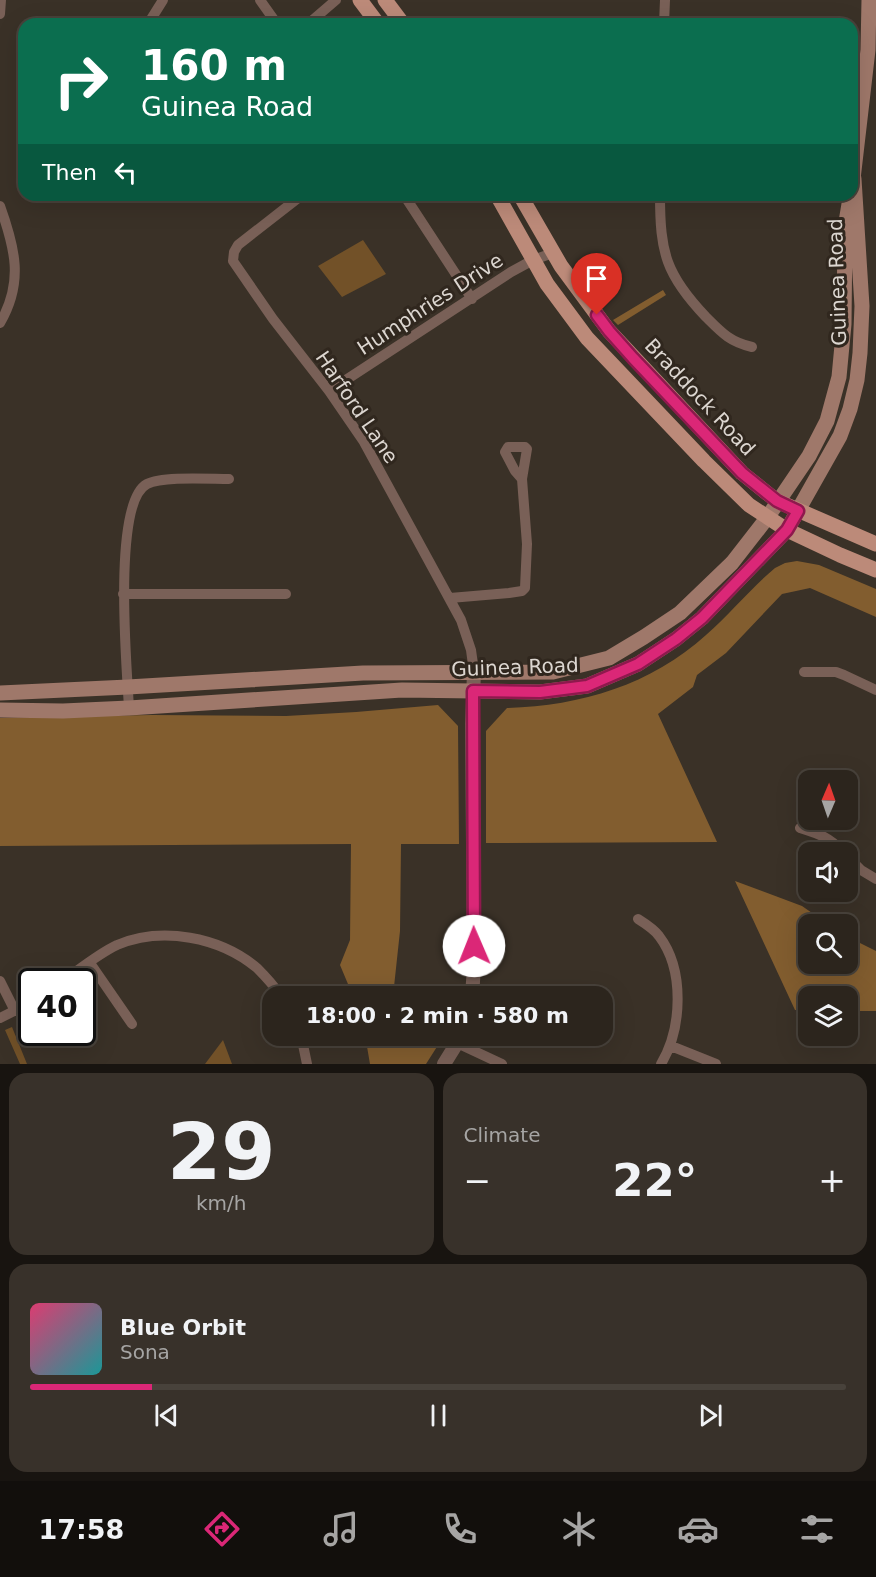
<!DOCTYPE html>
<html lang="en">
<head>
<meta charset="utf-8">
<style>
  body { margin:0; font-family:"DejaVu Sans",sans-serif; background:#38312a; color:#f1f3f6; height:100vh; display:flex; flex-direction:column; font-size:22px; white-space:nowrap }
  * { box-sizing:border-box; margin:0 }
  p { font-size:20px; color:#a6a5a4 }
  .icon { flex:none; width:33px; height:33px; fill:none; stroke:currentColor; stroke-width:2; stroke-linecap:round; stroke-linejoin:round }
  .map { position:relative; height:1064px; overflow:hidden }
  .panel { display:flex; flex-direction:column; gap:9px; padding:9px; background:#181410; flex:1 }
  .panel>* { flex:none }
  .top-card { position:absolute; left:18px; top:18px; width:840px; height:183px; border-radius:18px; box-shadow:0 6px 24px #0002,0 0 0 2px #48423b; background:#0b6e4f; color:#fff; overflow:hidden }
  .needle { width:39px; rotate:2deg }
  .controls { position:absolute; left:798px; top:770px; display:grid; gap:12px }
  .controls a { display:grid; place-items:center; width:60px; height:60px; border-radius:12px; background:#2c251d; box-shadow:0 6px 24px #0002,0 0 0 2px #48423b; font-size:30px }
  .speed { position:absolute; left:18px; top:968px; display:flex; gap:12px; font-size:30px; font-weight:700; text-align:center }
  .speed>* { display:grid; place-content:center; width:78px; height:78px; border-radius:50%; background:#2c251d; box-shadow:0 6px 24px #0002,0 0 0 2px #48423b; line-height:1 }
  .speed .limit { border:3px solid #111; border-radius:9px; background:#fff; color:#111 }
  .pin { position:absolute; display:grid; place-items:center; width:51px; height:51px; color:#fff; margin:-62px -26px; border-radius:50% 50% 50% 0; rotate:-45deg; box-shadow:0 0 6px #0007 }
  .pin .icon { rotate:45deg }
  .me { position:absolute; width:66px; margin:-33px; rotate:359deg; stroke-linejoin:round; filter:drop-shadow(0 0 4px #0008) }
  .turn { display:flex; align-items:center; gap:21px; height:126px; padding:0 24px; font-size:27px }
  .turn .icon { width:78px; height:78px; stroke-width:2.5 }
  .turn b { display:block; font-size:42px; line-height:51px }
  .then { display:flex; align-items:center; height:57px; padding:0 24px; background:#0003; gap:12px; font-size:22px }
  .big { font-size:45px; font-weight:600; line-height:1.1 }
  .panel .widget { flex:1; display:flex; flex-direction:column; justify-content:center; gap:9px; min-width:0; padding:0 21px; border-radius:18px; background:#38312a }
  .panel .dial { align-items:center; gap:0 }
  .dial b { font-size:78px; line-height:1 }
  .song { display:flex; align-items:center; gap:18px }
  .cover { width:72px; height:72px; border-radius:9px; background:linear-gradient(135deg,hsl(340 70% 55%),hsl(180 70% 35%)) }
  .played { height:6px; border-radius:3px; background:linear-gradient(90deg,#db2777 15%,#48423b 15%) }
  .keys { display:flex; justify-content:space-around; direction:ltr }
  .heat { display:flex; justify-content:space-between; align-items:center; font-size:33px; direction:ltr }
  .panel .tiles { flex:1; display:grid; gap:9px; grid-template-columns:1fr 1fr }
  .widget:last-child { grid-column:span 2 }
  .trip { position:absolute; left:262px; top:986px; width:351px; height:60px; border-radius:18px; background:#2c251d; box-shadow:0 6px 24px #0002,0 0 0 2px #48423b; font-weight:600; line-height:60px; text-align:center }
  .tab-bar { display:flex; height:96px; justify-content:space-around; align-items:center; background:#120f0c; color:#a6a5a4 }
  .tab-bar .icon { width:42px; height:42px }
  .tab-bar .selected { color:#db2777 }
  .tab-bar b { font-size:27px; color:#f1f3f6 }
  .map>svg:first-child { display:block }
</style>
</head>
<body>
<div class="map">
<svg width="876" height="1064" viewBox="0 0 876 1064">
  <rect width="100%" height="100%" fill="#3a3127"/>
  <path fill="#725128" d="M363 240 386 274 342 297 318 266Z
    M12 1027 27 1064H20L5 1030Z
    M223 1040 232 1064H205Z"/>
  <path fill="#825d2f" d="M663 290 666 295 618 325 613 320Z
    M797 561 819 565 876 589V617L810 588 782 594 726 653 697 675 693 687 658 714 717 842 486 843V731L507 708C580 706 651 685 706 635 730 614 751 588 775 568L785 563Z
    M438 705 458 726 459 844H401L400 931 393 996H353L340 965 350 940 351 844 0 846V718L152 715 286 716 356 712Z
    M735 881 802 906 828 924H808V963H848V937L876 951V1011H848V996H808V1010H795Z
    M365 1035H426L440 1042 426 1064H370Z"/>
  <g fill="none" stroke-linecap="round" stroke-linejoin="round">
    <path stroke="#796057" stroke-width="10" d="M260 0 277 24
      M0 14 1 0
      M148 24 163 0
      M308 24 336 0
      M664 24 665 0
      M302 195 238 245 234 252 233 261 273 319 329 391 364 442 461 620 471 650 474 672
      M404 195 472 299
      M660 195C660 253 666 275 706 317 722 333 730 342 752 347
      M0 206C15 248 24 282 0 323
      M329 391 511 272 533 260 553 253
      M123 594H286
      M450 598 509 593 522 591 525 588 527 544 522 479 527 449 525 447H508L505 452 515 471 522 479
      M804 672H836L844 675 876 690
      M129 708C127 670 112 502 147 484 162 476 209 479 229 479
      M800 828C819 834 829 837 843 852
      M848 857 861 870 876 879
      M638 919C646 924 654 929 659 936 685 970 682 1029 661 1064
      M90 963 132 1024
      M0 981 15 1011
      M63 981C80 969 98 954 117 945 162 926 220 937 257 968 266 977 274 986 281 996
      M0 1018 32 1002
      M301 1035 307 1064
      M457 1043 502 1064
      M671 1046 716 1064"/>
    <path stroke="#796057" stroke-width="14" d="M472 996 474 967 472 724 474 672
      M444 1064 457 1043 460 1035"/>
    <path stroke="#9f786a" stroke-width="15" d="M852 188 868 50 869 0
      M0 693 128 687 363 673 553 672 609 658 644 637 680 613 732 563 767 518 809 456 827 421 839 377 844 324 845 228 849 204
      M0 710 63 711 129 708 402 690 540 692 587 686 638 664 676 639 702 618 787 530 840 436 850 409 857 380 860 353 862 306 854 179"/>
    <path stroke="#bc8a79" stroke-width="15" d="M360 0 378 24
      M385 0 403 24
      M497 195 547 284 587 338 704 461 749 505 787 530 840 555 876 570
      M520 195 561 266 609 331 742 473 777 501 876 544"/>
  </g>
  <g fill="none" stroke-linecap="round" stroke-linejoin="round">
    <g stroke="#8e194d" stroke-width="15">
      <path id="route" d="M474 946 473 691 540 692 587 686 638 664 676 639 702 618 787 530 798 511 777 501 742 473 633 358 609 331 597 315"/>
    </g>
    <use href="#route" stroke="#db2777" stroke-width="10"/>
  </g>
  <g text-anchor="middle" stroke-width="6" stroke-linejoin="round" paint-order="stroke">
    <g font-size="20" fill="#dcd6d0" stroke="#30271e">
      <text transform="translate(837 282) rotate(-92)" y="7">Guinea Road</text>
      <text transform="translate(430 304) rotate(-33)" y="7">Humphries Drive</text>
      <text transform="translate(700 397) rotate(47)" y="7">Braddock Road</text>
      <text transform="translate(357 407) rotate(56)" y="7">Harford Lane</text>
      <text transform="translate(515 667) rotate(-2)" y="7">Guinea Road</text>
    </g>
  </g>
</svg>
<div class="controls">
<a><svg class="needle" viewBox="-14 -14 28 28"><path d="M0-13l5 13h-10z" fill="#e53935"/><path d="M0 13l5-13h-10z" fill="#a6a5a4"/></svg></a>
<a><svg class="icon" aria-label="sound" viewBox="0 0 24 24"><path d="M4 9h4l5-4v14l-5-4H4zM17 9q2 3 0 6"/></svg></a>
<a><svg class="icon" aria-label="search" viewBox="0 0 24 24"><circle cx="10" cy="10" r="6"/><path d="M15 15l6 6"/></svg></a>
<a><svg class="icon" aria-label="layers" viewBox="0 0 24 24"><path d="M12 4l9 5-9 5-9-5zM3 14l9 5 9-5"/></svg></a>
</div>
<div class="speed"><div class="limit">40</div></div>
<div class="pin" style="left:597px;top:315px;background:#d93025"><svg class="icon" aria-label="arrive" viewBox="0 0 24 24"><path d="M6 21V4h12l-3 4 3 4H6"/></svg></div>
<svg class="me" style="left:474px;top:946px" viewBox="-20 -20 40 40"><circle r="19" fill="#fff"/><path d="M0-13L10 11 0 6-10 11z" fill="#db2777"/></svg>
<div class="trip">18:00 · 2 min · 580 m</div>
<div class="top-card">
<div class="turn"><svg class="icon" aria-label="right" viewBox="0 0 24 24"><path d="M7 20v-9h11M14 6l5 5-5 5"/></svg><div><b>160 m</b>Guinea Road</div></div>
<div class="then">Then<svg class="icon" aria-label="left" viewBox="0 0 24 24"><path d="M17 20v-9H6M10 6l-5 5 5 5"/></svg></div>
</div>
</div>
<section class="panel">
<div class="tiles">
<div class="widget dial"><b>29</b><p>km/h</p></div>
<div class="widget"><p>Climate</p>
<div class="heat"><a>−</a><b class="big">22°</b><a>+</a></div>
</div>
<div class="widget">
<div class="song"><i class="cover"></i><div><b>Blue Orbit</b><p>Sona</p></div></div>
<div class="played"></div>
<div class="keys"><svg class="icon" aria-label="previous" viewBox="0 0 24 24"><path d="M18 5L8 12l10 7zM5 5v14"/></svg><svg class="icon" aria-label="pause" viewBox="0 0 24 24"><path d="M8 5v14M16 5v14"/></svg><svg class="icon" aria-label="next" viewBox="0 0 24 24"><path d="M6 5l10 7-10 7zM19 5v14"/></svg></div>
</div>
</div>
</section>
<nav class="tab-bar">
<b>17:58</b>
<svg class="icon selected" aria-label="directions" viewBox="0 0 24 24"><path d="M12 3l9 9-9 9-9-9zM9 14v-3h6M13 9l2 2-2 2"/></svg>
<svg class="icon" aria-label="music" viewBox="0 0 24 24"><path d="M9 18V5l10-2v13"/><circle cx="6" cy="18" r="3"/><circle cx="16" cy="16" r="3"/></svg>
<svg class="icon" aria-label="phone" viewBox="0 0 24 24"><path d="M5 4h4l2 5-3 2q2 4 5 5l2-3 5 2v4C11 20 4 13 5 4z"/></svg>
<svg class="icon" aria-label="climate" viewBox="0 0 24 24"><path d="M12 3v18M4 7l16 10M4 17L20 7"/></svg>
<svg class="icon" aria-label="car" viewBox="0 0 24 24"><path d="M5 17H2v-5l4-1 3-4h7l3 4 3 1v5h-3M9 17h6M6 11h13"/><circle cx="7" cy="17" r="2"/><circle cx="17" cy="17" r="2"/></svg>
<svg class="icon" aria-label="filters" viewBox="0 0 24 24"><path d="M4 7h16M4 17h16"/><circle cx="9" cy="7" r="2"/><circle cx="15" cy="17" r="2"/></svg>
</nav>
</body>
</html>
